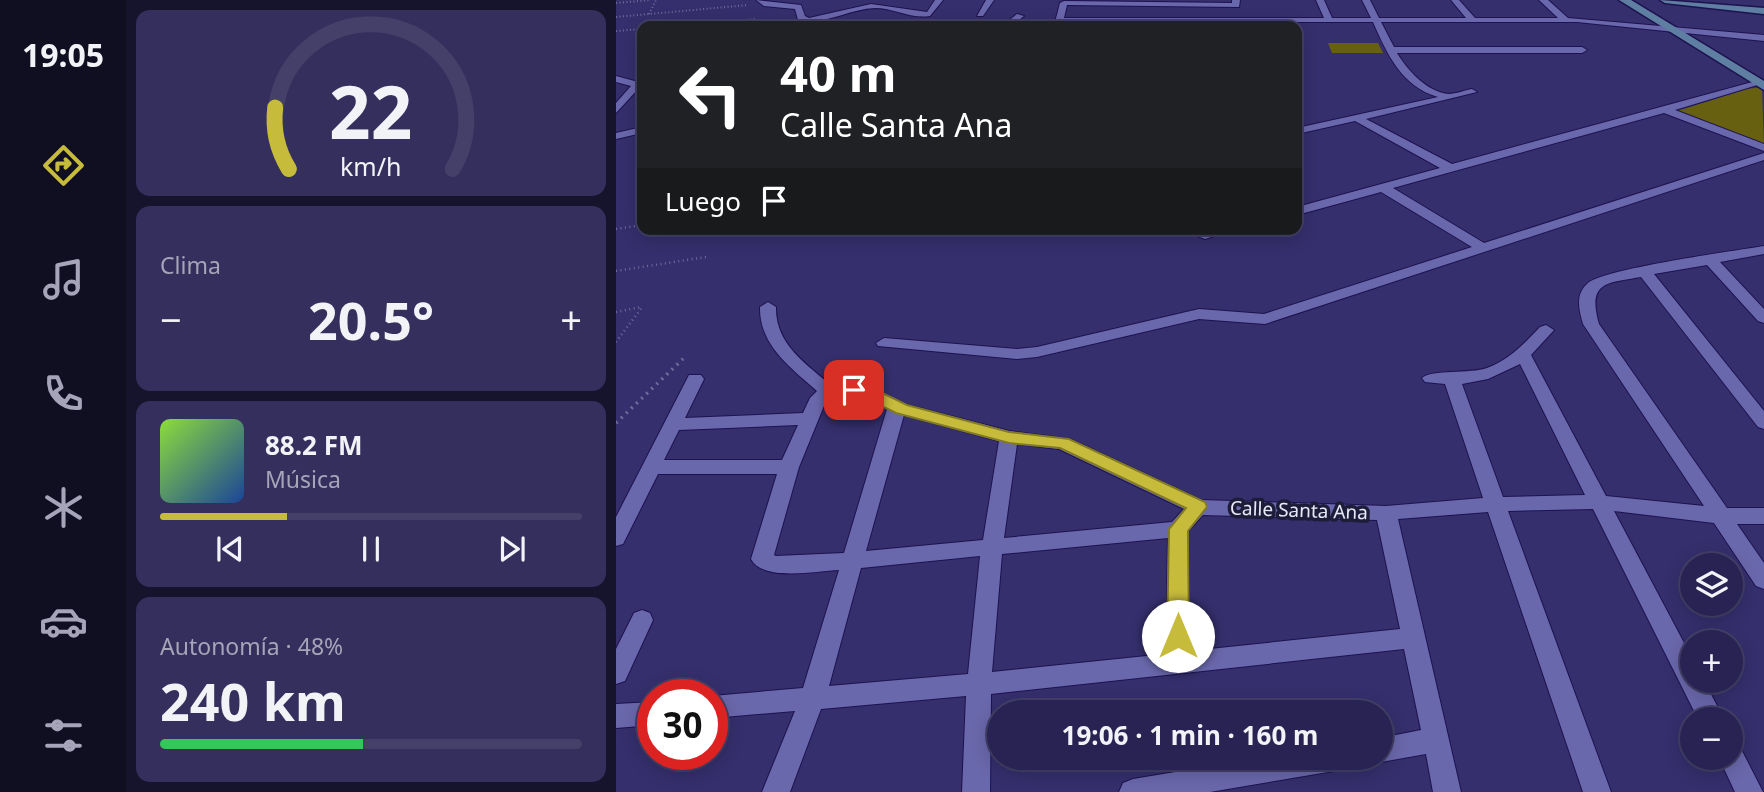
<!DOCTYPE html>
<html lang="es">
<head>
<meta charset="utf-8">
<style>
  body { margin:0; font-family:"Noto Sans",sans-serif; background:#342f5c; color:#f1f3f6; height:100vh; display:flex; flex-direction:column; font-size:26px; white-space:nowrap }
  * { box-sizing:border-box; margin:0 }
  p { font-size:23px; color:#a5a4b8 }
  .icon { flex:none; width:38px; height:38px; fill:none; stroke:currentColor; stroke-width:2; stroke-linecap:round; stroke-linejoin:round }
  .map { position:relative; flex:1; overflow:hidden }
  .drawer { display:flex; flex-direction:column; gap:10px; padding:10px; background:#16132d; width:490px }
  .drawer>* { flex:none }
  .hud { position:absolute; left:21px; top:21px; width:665px; height:214px; border-radius:14px; box-shadow:0 4px 18px #0003,0 0 0 2px #444069; background:#202124; color:#fff; overflow:hidden }
  .controls { position:absolute; left:1064px; top:553px; display:grid; gap:14px }
  .controls a { display:grid; place-items:center; width:63px; height:63px; border-radius:50%; background:#282352; box-shadow:0 4px 18px #0003,0 0 0 2px #444069; font-size:35px }
  .speed { position:absolute; left:21px; top:679px; display:flex; gap:14px; font-size:35px; font-weight:700; text-align:center }
  .speed>* { display:grid; place-content:center; width:91px; height:91px; border-radius:50%; background:#282352; box-shadow:0 4px 18px #0003,0 0 0 2px #444069; line-height:1 }
  .speed .limit { border:10px solid #d22; background:#fff; color:#111 }
  .pin { position:absolute; display:grid; place-items:center; width:60px; height:60px; color:#fff; margin:-30px; border-radius:14px; box-shadow:0 4px 10px #0006 }
  .me { position:absolute; width:77px; margin:-38px; rotate:0deg; stroke-linejoin:round; filter:drop-shadow(0 0 5px #0008) }
  .turn { display:flex; align-items:center; gap:24px; height:147px; padding:0 28px; font-size:32px }
  .turn .icon { width:91px; height:91px; stroke-width:2.5 }
  .turn b { display:block; font-size:49px; line-height:60px }
  .then { display:flex; align-items:center; height:66px; padding:0 28px; background:#0003; gap:14px; font-size:26px }
  .big { font-size:52px; font-weight:700; line-height:1.1 }
  .drawer .widget { flex:1; display:flex; flex-direction:column; justify-content:center; gap:10px; min-width:0; padding:0 24px; border-radius:14px; background:#342f5c }
  .drawer .dial { align-items:center; gap:0 }
  .dial svg { height:182px; overflow:visible; fill:none; stroke:#444069; stroke-width:7; stroke-linecap:round; text-anchor:middle }
  .dial text { fill:#f1f3f6; stroke:none }
  .song { display:flex; align-items:center; gap:21px }
  .cover { width:84px; height:84px; border-radius:10px; background:linear-gradient(135deg,hsl(90 70% 55%),hsl(220 70% 35%)) }
  .played { height:7px; border-radius:4px; background:linear-gradient(90deg,#c7bb3c 30%,#444069 30%) }
  .keys { display:flex; justify-content:space-around; direction:ltr }
  .heat { display:flex; justify-content:space-between; align-items:center; font-size:38px; direction:ltr }
  .charge { height:10px; border-radius:5px; background:linear-gradient(90deg,#34c759 48%,#444069 0) }
  .trip { position:absolute; left:371px; top:700px; width:406px; height:70px; border-radius:35px; background:#282352; box-shadow:0 4px 18px #0003,0 0 0 2px #444069; font-weight:700; line-height:70px; text-align:center }
  main { display:flex; flex:1; min-height:0 }
  .dock { display:flex; flex-direction:column; width:126px; justify-content:space-around; align-items:center; background:#100e21; color:#a5a4b8 }
  .dock .icon { width:49px; height:49px }
  .dock .active { color:#c7bb3c }
  .dock b { font-size:32px; color:#f1f3f6 }
  .map>svg:first-child { display:block }
</style>
</head>
<body>
<main>
<nav class="dock">
<b>19:05</b>
<svg class="icon active" aria-label="directions" viewBox="0 0 24 24"><path d="M12 3l9 9-9 9-9-9zM9 14v-3h6M13 9l2 2-2 2"/></svg>
<svg class="icon" aria-label="music" viewBox="0 0 24 24"><path d="M9 18V5l10-2v13"/><circle cx="6" cy="18" r="3"/><circle cx="16" cy="16" r="3"/></svg>
<svg class="icon" aria-label="phone" viewBox="0 0 24 24"><path d="M5 4h4l2 5-3 2q2 4 5 5l2-3 5 2v4C11 20 4 13 5 4z"/></svg>
<svg class="icon" aria-label="climate" viewBox="0 0 24 24"><path d="M12 3v18M4 7l16 10M4 17L20 7"/></svg>
<svg class="icon" aria-label="car" viewBox="0 0 24 24"><path d="M5 17H2v-5l4-1 3-4h7l3 4 3 1v5h-3M9 17h6M6 11h13"/><circle cx="7" cy="17" r="2"/><circle cx="17" cy="17" r="2"/></svg>
<svg class="icon" aria-label="filters" viewBox="0 0 24 24"><path d="M4 7h16M4 17h16"/><circle cx="9" cy="7" r="2"/><circle cx="15" cy="17" r="2"/></svg>
</nav>
<section class="drawer">
<div class="widget dial"><svg viewBox="0 0 100 80">
<path d="M14 69A42 42 0 1 1 86 69"/>
<path d="M14 69A42 42 0 0 1 8 42" stroke="#c7bb3c"/>
<text x="50" y="56" font-size="32" font-weight="700">22</text>
<text x="50" y="72" font-size="11">km/h</text>
</svg></div>
<div class="widget"><p>Clima</p>
<div class="heat"><a>−</a><b class="big">20.5°</b><a>+</a></div>
</div>
<div class="widget">
<div class="song"><i class="cover"></i><div><b>88.2 FM</b><p>Música</p></div></div>
<div class="played"></div>
<div class="keys"><svg class="icon" aria-label="previous" viewBox="0 0 24 24"><path d="M18 5L8 12l10 7zM5 5v14"/></svg><svg class="icon" aria-label="pause" viewBox="0 0 24 24"><path d="M8 5v14M16 5v14"/></svg><svg class="icon" aria-label="next" viewBox="0 0 24 24"><path d="M6 5l10 7-10 7zM19 5v14"/></svg></div>
</div>
<div class="widget"><p>Autonomía · 48%</p><b class="big">240 km</b><div class="charge"></div></div>
</section>
<div class="map">
<svg width="1148" height="792" viewBox="0 0 1148 792">
  <rect width="100%" height="100%" fill="#352f6d"/>
  <path fill="#676011" d="M712 43H762L767 53H716Z
    M1146 87 1148 146 1061 111 1131 89Z"/>
  <g fill="none" stroke-linecap="round" stroke-linejoin="round">
    <g stroke="#1e1350" stroke-width="2">
      <path id="street" d="M140 0 185 5 189 16 193 18 255 4 311 12 319 0H327L314 16C294 19 278 8 259 8 232 9 209 26 182 20L179 9 148 6Z
        M370 0H378L367 16H361Z
        M616 0H624L623 7 451 5 448 18H708L700 0H708L716 18H755L746 0H754L763 18H850L835 0H843L859 18H942L923 0H932L952 18 1148 35V41L961 22H765L778 47H966L971 50 966 53H781C792 71 811 92 833 94 840 94 849 90 856 89L861 92 750 119 836 164 1140 81 1148 83 1059 110 1148 144V151L1048 113 777 188 868 243 1148 153V160L649 324 583 319 421 357 401 359 262 346 260 343 268 338 401 349 421 347 583 309 648 314 856 247 765 192 681 215V207L824 168 739 121 681 134V128L822 97C786 87 771 54 757 22H447L446 26H438L444 3 448 1 616 3Z
        M401 14 408 16 395 26H386Z
        M0 76 26 83V89L23 88 0 113V103L15 86 0 82Z
        M26 127V133L0 139V133Z
        M564 229H620L589 239Z
        M1148 246V254L1104 262 1148 309V323L1142 321 1091 265 1038 274 1148 411V429L1142 427 1025 277C990 283 971 282 983 324L1111 508H1148V524H1121L1148 563V589L1140 586 1098 523 998 511 1076 658V681H1088L1108 719H1082L977 509 892 511 995 792H967L872 512 782 519 845 792H817L810 754 765 762 755 758H765V738L805 730 788 649 375 694 374 792H346L350 696 205 709 174 792H146L179 711 96 718V696L187 688 223 570C200 571 147 582 135 559L161 474H42L7 544 0 546V517L73 375H85L88 379 69 418 187 413 194 398 201 391C175 368 143 345 144 307L152 302 160 307C159 344 190 364 216 386H248L292 405 393 431 454 439 585 500 770 506 867 498 829 384 809 382 806 378C815 369 855 374 871 368 893 360 909 343 924 327L930 325 938 330 915 355 990 496 1088 506 967 324C963 310 959 295 971 284 985 269 1118 251 1148 246ZM904 364 969 495 887 497 846 384 872 379ZM216 397H245L271 409 228 553 160 556 158 555 183 467 210 401ZM288 415 383 441 367 540 250 551ZM182 425 166 460H48L63 430ZM401 444 443 449 568 509 556 522 388 538ZM587 515 761 520 784 629 574 651 572 531ZM552 538 550 654 376 672 386 554ZM364 556 352 674 213 686 245 568Z
        M26 610 34 613 37 620 9 681 0 684V649L18 613Z
        M37 702V725L0 728V704Z
        M1115 744 1124 747 1147 792H1119L1103 758H1115Z
        M644 758H731L727 767 718 771 594 792H503L507 783 517 779Z"/>
    </g>
    <g stroke="#1e1350" stroke-width="3">
      <path id="secondary" d="M1003 0H1015L1148 81V90Z
        M1044 0 1148 8V14L1049 3Z"/>
    </g>
    <path stroke="#6f6c9a" stroke-width="2" stroke-dasharray="1 2.5" stroke-linecap="butt" d="M0 3 35 0
      M33 14 40 0
      M0 17 132 5
      M61 26 139 19
      M0 31 26 29"/>
    <path stroke="#6f6c9a" stroke-width="2.5" stroke-dasharray="1 3.5" stroke-linecap="butt" d="M0 229 26 225
      M0 271 90 257
      M0 312 25 307
      M0 342 27 306"/>
    <path stroke="#6f6c9a" stroke-width="3.5" stroke-dasharray="2 5" stroke-linecap="butt" d="M0 423 69 357"/>
    <use href="#street" fill="#6a68ac" fill-rule="evenodd"/>
    <use href="#secondary" fill="#5e7fa1" fill-rule="evenodd"/>
  </g>
  <path fill="#c7bb3c" stroke="#817a27" stroke-width="2" d="M238 385 254 387 291 405 393 432 453 439 589 502 591 507 572 531 573 636 569 642 562 645 554 642 551 636 553 529 570 508 444 448 393 443 280 413 245 396 233 393 230 390Z"/>
  <g text-anchor="middle" stroke-width="7" stroke-linejoin="round" paint-order="stroke">
    <g font-size="19" fill="#e8e9f8" stroke="#1e1d39">
      <text transform="translate(683 510) rotate(2)" y="7">Calle Santa Ana</text>
    </g>
  </g>
</svg>
<div class="controls">
<a><svg class="icon" aria-label="layers" viewBox="0 0 24 24"><path d="M12 4l9 5-9 5-9-5zM3 14l9 5 9-5"/></svg></a>
<a>+</a>
<a>−</a>
</div>
<div class="speed"><div class="limit">30</div></div>
<div class="pin" style="left:238px;top:390px;background:#d93025"><svg class="icon" aria-label="arrive" viewBox="0 0 24 24"><path d="M6 21V4h12l-3 4 3 4H6"/></svg></div>
<svg class="me" style="left:562px;top:636px" viewBox="-20 -20 40 40"><circle r="19" fill="#fff"/><path d="M0-13L10 11 0 6-10 11z" fill="#c7bb3c"/></svg>
<div class="trip">19:06 · 1 min · 160 m</div>
<div class="hud">
<div class="turn"><svg class="icon" aria-label="left" viewBox="0 0 24 24"><path d="M17 20v-9H6M10 6l-5 5 5 5"/></svg><div><b>40 m</b>Calle Santa Ana</div></div>
<div class="then">Luego<svg class="icon" aria-label="arrive" viewBox="0 0 24 24"><path d="M6 21V4h12l-3 4 3 4H6"/></svg></div>
</div>
</div>
</main>
</body>
</html>
